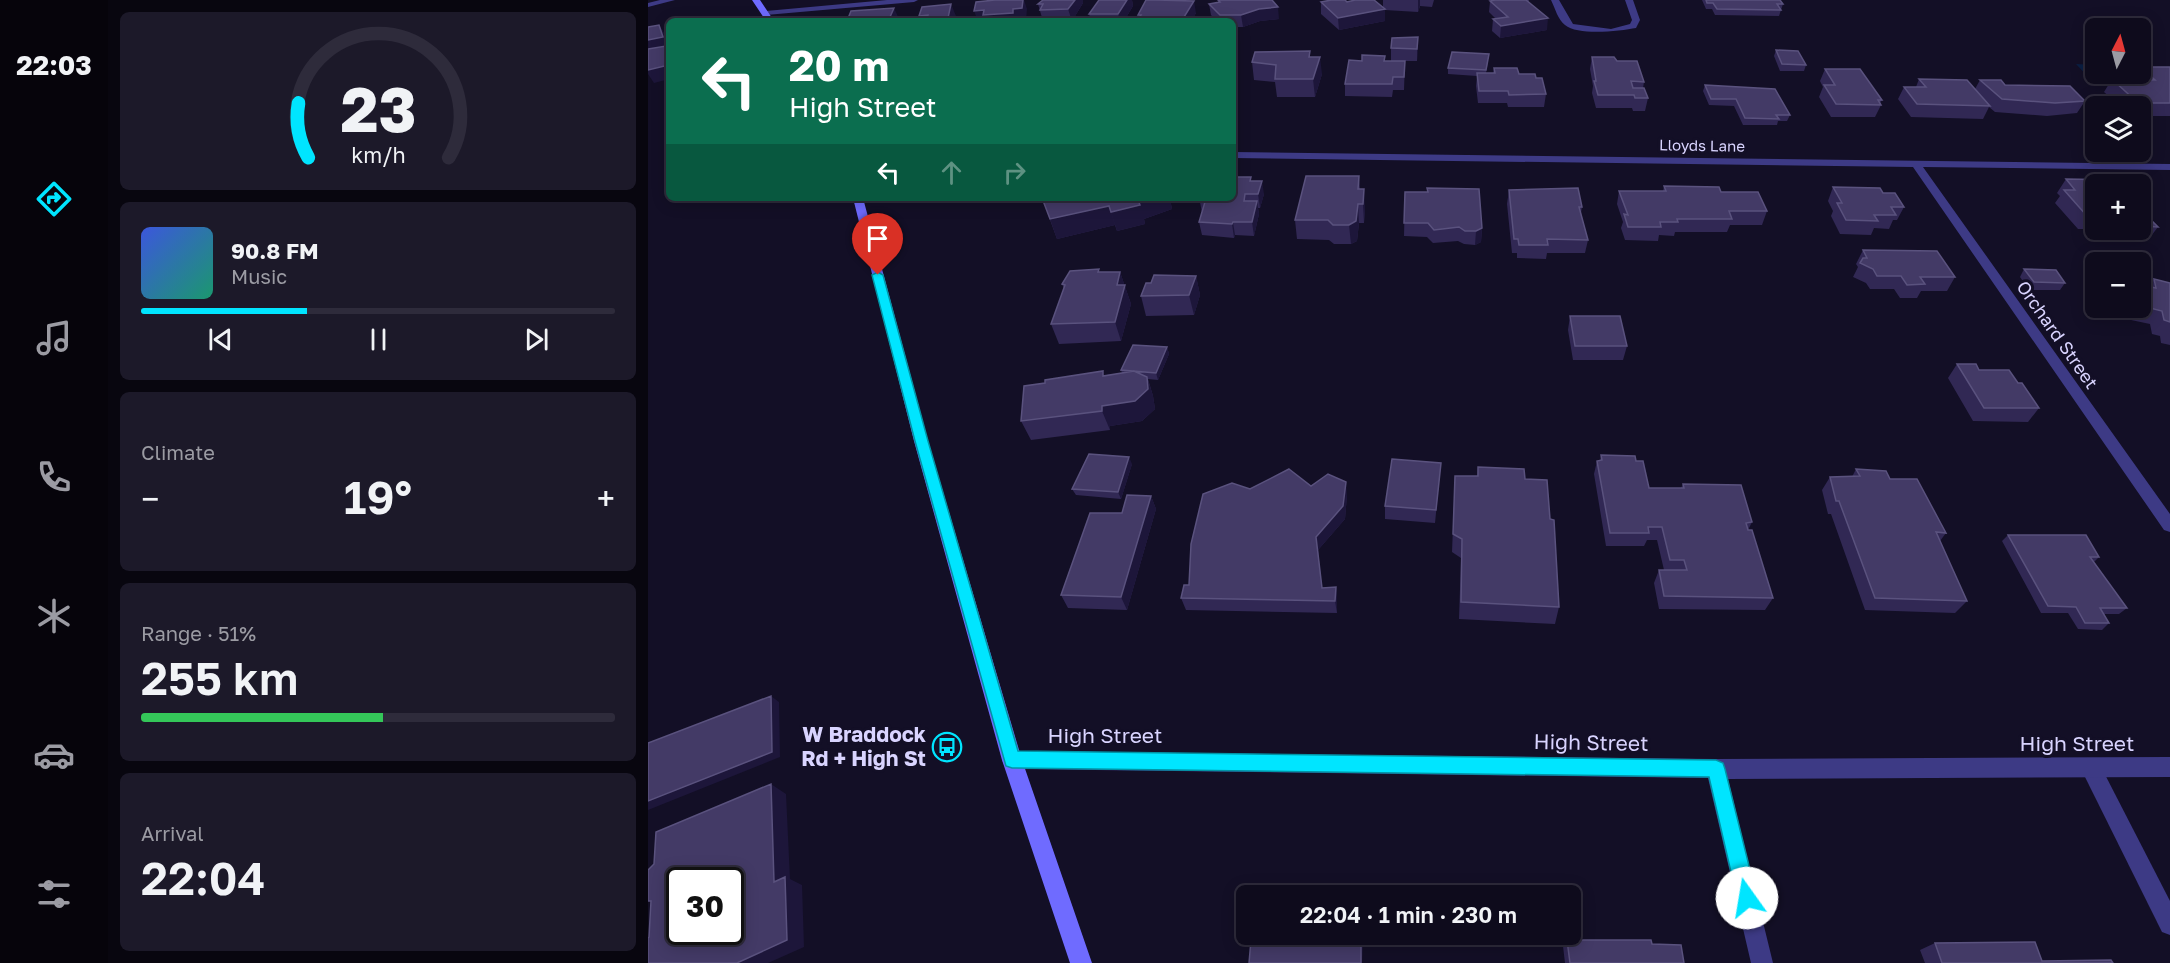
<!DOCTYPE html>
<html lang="en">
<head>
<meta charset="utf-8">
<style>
  body { margin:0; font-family:"Golos Text",sans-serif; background:#1c1929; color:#f1f3f6; height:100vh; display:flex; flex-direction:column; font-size:22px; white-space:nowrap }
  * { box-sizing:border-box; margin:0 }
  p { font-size:20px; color:#9b9ba3 }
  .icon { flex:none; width:33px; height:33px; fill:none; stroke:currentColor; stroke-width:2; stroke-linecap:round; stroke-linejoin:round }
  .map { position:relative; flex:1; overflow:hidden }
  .side { display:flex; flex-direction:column; gap:12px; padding:12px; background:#08060f; width:540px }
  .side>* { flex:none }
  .banner { position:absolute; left:18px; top:18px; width:570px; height:183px; border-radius:9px; box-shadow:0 3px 15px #0003,0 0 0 2px #2e2b3b; background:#0b6e4f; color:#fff; overflow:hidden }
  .needle { width:39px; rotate:6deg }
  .buttons { position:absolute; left:1437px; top:18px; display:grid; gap:12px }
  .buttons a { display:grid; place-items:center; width:66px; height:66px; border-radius:9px; background:#0e0b1c; box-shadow:0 3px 15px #0003,0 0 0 2px #2e2b3b; font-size:30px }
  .speed { position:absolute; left:18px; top:867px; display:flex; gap:12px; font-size:30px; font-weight:700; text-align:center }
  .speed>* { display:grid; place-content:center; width:78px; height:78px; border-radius:50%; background:#0e0b1c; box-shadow:0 3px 15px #0003,0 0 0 2px #2e2b3b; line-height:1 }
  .speed .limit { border:3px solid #111; border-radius:9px; background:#fff; color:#111 }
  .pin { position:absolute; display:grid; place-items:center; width:51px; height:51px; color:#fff; margin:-62px -26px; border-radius:50% 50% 50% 0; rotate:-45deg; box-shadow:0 0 6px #0007 }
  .pin .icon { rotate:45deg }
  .me { position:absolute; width:66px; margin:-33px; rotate:347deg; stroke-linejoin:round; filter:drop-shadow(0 0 4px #0008) }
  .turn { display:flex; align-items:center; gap:21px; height:126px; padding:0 24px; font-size:27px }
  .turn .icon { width:78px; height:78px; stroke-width:2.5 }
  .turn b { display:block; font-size:42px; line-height:51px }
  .lanes { display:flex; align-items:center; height:57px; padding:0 24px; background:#0003; justify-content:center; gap:30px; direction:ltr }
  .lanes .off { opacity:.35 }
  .big { font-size:45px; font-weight:600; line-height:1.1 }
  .side .card { flex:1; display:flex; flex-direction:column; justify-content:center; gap:9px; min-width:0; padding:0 21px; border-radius:9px; background:#1c1929 }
  .side .dial { align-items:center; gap:0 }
  .dial svg { height:156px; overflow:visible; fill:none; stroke:#2e2b3b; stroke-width:7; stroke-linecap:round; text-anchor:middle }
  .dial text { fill:#f1f3f6; stroke:none }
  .song { display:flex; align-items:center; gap:18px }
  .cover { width:72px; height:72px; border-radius:9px; background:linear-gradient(135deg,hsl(230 70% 55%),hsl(160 70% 35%)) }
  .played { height:6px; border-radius:3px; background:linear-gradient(90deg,#00e5ff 35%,#2e2b3b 35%) }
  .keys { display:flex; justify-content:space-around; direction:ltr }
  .heat { display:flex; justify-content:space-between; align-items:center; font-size:33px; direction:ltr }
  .charge { height:9px; border-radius:4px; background:linear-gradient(90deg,#34c759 51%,#2e2b3b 0) }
  .trip { position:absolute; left:588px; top:885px; width:345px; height:60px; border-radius:9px; background:#0e0b1c; box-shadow:0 3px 15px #0003,0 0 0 2px #2e2b3b; font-weight:600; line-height:60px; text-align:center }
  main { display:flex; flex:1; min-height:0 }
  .tab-bar { display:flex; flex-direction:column; width:108px; justify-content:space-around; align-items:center; background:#06040b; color:#9b9ba3 }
  .tab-bar .icon { width:42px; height:42px }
  .tab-bar .selected { color:#00e5ff }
  .tab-bar b { font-size:27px; color:#f1f3f6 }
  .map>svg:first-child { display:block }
</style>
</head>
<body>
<main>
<nav class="tab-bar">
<b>22:03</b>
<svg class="icon selected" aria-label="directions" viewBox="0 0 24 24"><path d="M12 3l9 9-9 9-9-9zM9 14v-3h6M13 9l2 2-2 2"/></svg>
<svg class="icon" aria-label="music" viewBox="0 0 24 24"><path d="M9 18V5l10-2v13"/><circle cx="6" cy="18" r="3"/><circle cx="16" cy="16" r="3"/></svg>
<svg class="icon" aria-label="phone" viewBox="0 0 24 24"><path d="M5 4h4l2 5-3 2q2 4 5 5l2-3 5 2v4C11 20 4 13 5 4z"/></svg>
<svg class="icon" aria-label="climate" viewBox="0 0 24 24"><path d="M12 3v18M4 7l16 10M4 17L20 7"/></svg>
<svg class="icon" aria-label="car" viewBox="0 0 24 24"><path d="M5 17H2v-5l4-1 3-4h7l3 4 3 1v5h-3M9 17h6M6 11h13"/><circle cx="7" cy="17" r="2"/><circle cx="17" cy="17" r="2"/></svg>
<svg class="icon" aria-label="filters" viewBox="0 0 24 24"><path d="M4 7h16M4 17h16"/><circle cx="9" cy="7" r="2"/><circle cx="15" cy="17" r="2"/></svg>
</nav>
<section class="side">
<div class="card dial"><svg viewBox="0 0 100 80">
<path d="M14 69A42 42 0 1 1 86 69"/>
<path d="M14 69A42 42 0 0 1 9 41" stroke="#00e5ff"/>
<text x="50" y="56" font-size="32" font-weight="700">23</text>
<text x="50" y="72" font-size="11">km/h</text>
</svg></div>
<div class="card">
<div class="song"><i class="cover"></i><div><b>90.8 FM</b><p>Music</p></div></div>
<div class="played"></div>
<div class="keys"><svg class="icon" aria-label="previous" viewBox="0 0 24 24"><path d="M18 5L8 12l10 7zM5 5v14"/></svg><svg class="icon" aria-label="pause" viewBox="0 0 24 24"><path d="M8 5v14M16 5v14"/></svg><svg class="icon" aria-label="next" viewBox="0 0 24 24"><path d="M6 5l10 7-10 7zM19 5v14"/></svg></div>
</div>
<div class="card"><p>Climate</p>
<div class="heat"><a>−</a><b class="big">19°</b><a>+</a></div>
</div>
<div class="card"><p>Range · 51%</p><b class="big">255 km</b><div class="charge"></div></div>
<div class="card"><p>Arrival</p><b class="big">22:04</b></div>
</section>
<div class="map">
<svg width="1522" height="963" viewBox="0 0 1522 963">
  <rect width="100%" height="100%" fill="#130f26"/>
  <path fill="#0a1f44" d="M1428 64 1447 65 1448 74H1460L1472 85 1447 84Z"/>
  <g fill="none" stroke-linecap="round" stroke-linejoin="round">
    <path fill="#3d3a85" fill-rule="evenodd" d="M1443 758 1450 761 1522 901V935L1514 932 1436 775 1433 768 1436 761Z"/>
    <path fill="#3d3a85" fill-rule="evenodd" d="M12 0H27L0 7V3Z
      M239 0H270L266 2 118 15 114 13 118 11Z
      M903 0H911L925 24 963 29 982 24 984 20 977 0H985L992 20 988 28C972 31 930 36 917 25 910 20 907 8 903 0Z
      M585 152 1522 164V170L1275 167 1522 514V532L1516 530 1265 167 585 158Z
      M364 751 1068 759 1522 757V777L1080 779 1125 963H1103L1060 778 364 769 357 767 354 760 357 753Z"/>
    <path fill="#6f6bff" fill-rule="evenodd" d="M104 0H112L126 21H118Z
      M205 198H215L280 441 374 760 444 963H422L354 760 266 441Z"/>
  </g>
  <path fill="#312854" d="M451 0H484L485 6 476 21H443L441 14Z
    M570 0 631 19 612 21 595 27H585V21H568L563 15 561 4 570 2Z
    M735 0H786L784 7 772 6 770 12 737 10V21L691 30 673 14V2H699L735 7Z
    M847 0H881V1H880L899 30 852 38 844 31 845 19H848L841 12 842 1Z
    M1054 0H1132L1135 4 1131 16 1067 15 1064 9H1058Z
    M435 3 424 21H395L390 4Z
    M548 13 543 21H490V20L491 19 490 15Z
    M770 37 769 61H743V48Z
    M1128 50 1158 65 1156 71H1132L1126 56Z
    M663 57 674 74 667 97H629L627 82 606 80 604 62Z
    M944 57 996 82 995 88 1000 98 997 111H985L984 108H948L944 93 945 86 942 69Z
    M737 61H757L756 90H745L744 97 697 96V84Z
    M840 61 838 73H845L846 68 888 78 898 94 896 107H860L859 103H830L828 86 829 76 800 74V68Z
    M1492 67H1522V116H1492V106H1472L1456 92 1464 79H1484L1487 74H1492Z
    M1177 69 1234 100 1232 103 1233 105 1227 117H1183L1171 97 1175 87 1172 81Z
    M1271 79 1327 89 1332 80 1437 101 1429 113 1399 116 1347 112 1341 107 1335 119 1263 117 1250 99 1256 87H1268Z
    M1057 85 1142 115 1139 121H1130L1129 125H1095L1086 106 1061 105 1055 91Z
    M711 176 712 189 717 208 716 223H711L709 241 703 244H686L681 240 649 239 647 220Z
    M1418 179 1448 184V230H1492V209L1510 227 1500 240H1453L1444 229H1430L1407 203 1412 196 1409 193Z
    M603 181 616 194 612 208H610L611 214 606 236 587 235 586 238 554 235 551 222 554 213 552 202 585 198Z
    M1016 186 1073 192 1119 211 1114 225H1082L1079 232H1027L1026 236 1011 235 1010 241 977 240 973 228 975 222 969 204 971 191H1015Z
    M1185 187 1235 193 1256 207 1249 220H1245L1241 229 1226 228 1223 235 1192 234 1183 216 1185 211 1180 201Z
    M861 190 934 207 933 213 940 240 937 253H899L898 259 869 258V253H864L859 204Z
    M757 192 834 228 833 242 827 245 816 244 810 241 785 243 779 237 756 236Z
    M394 198 522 199 524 209 496 219 497 224 469 231 467 225 409 239Z
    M1215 250 1307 277 1299 291H1273L1269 298H1252L1246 289H1222L1218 283 1205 277 1210 267 1208 264Z
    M1376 269 1417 283 1412 290H1381L1372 277Z
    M452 272H472L483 304 473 341 411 344 403 324 416 289 414 284Z
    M548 276 552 295 546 315 498 316 493 296 503 283Z
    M1506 279 1522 283V345L1513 343 1512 336 1504 334 1502 324 1483 320 1481 308H1492V285L1500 286Z
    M922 316 979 346 975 360H925L920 330Z
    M519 347 521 354 510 380 500 379 505 396 507 409 494 421 462 426V430L383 440 373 421 397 383 474 373 473 370Z
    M1309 364 1331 370 1391 408 1380 422 1325 421 1300 378Z
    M953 455 988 461 1001 488H1033L1035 484 1104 522 1100 530 1125 598 1117 610 1011 609 1006 583 1011 570H1016L1009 540H999L996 546H958L946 474 949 461H952Z
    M793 463 787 523 737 519V506Z
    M484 464 473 499 428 495 424 489Z
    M830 467 877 479 902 519 911 607 907 624 811 619 813 558 804 552 807 476H829Z
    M1208 469 1242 479 1298 533 1292 541 1319 601 1307 613 1217 610 1183 514H1180L1174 490 1182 477H1204Z
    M663 486 699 495 697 519 670 550 674 588 688 587 689 600V613L538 610 533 598 602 489Z
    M503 496 508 509 479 610 420 608 413 595 474 513Z
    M1360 535 1451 557 1446 562 1479 608 1471 614H1456L1461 623 1454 630 1430 629 1420 613H1393L1354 541Z
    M919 940 1004 944 1036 963H917L915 946Z
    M1287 943 1394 961 1465 963H1277L1272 950Z"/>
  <path fill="#1d163a" d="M375 0H376L379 9 378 20 369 21H330L326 11 365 9Z
    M427 0H435V3L424 21 420 9Z
    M479 0H484L485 6 476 21H472L470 14Z
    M770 0H772V6L770 12Z
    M546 1 548 13 543 21H536V17Z
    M303 4 308 16 307 21H273L271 16Z
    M630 7 631 19 612 21 595 27 593 15 611 9Z
    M246 8 251 19 250 21H201Z
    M737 9V21L691 30 690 18Z
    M900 18 899 30 852 38 853 26Z
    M11 25 19 37 21 43V49H20L21 59 0 54V40Z
    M770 37V49L769 61V49Z
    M672 57 674 74 667 97 665 79Z
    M21 65V79L6 83 0 74V70Z
    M614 181 616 194 612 208 610 194Z
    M716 189 717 208 716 223 715 204Z
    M495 198H525L522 199 524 209 496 219 497 224 469 231 463 212Z
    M609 201 611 214 606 236 604 222Z
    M710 204 711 223 709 241 703 244 701 225Z
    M461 206 467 225 409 239 402 219Z
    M585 222 587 235 586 238 584 224Z
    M834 228 833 242 827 245 828 231Z
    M472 272 483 304 473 341 467 322 469 285Z
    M548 276 552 295 546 315 541 295Z
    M519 347 521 354 510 380 508 373Z
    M499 377 505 396 507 409 494 421 462 426V430L454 411V406Z
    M481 457 484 464 473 499 470 492Z
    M698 482 699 495 697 519 670 550 675 601 668 537Z
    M503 496 508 509 479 610 473 597Z
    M688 587 689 600V613L687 601Z
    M123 696 131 702 132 757 0 810V801Z
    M123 784 138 794 142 879 154 885 156 947 120 963H89L126 882Z
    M713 938 715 945 714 963H713Z"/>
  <path fill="#433a66" stroke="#5a527e" stroke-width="1.5" fill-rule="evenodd" d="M347 0H375L374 8 365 9V13L335 15 336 10 326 11 328 2Z
    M395 0H427L420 9 392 10 395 4H390Z
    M451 0H479L470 14H441Z
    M498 0H508L546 1 536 17H539L537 21H518L520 18H504L502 20H490L493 15H490Z
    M570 0H624L630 7 611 9 593 15H572L561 4 572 2Z
    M683 0H697L699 2 707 0H726L737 9 690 18 673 2Z
    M847 0H878L900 18 853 26 845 19 860 17 842 1Z
    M1058 0H1132L1135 4H1129L1133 10 1069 9 1065 3H1059Z
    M303 4 300 18 279 20 280 15 271 16 274 7Z
    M246 8 242 17 199 21 203 11Z
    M11 25 15 37 0 40V27Z
    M770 37 769 49 743 48 744 38Z
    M18 46 21 59V65L0 70V49Z
    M1128 50 1150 51 1158 65 1134 64Z
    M662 51 661 57H672L665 79H627L628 65 604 62 607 52Z
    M804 52 841 54 838 70 800 68Z
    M714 55 737 56 736 61H757L756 77H745L744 84H697L701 60 714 61Z
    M944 57H966L969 61H989L996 82 983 81 985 88H996L1000 98H987L986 95H950L946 81H948Z
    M1492 67H1522V103H1490L1464 79 1507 80Z
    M846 68H869L871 74H887L888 78H894L898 94 861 95 860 91H831L829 73H847Z
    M1177 69H1212L1234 100H1230L1233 105 1188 104 1176 85H1187Z
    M1271 79 1319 80 1342 106 1269 104 1256 87H1278Z
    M1332 80H1353L1357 85 1422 86 1437 101 1407 103 1354 99Z
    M1057 85 1127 89 1142 115H1128L1131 119 1097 118 1088 99H1063Z
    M658 176H711L710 189H716L715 204H710L708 221 701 225H685L680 220H647Z
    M585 177H603L602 181H614L610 194H597L596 201H609L604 222H585L584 224 551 222 557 202H552L553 198H585Z
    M1418 179 1472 180 1476 184H1448V216H1439L1416 190H1427Z
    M1016 186 1071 187 1073 192H1110L1119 211H1081L1084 219H1029L1030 222H1012L1013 227H980L976 214 980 215 971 191H1018Z
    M1185 187 1232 188 1235 193H1247L1256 207H1243L1248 215H1226L1230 221 1198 220 1189 203H1194Z
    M779 188 831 189 834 228 828 231H817L811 227 786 230 780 223H756L757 192H780Z
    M930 188 934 207H931L940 240 899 239 900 245H871L870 239H866L861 190Z
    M394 198H495L490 200 492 205 463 212 461 206 402 219Z
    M1492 209 1510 227 1492 226Z
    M1215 250 1289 251 1307 277H1272L1277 284 1259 285 1253 276H1229L1225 269 1212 263 1215 258H1219Z
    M451 269 450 272H472L469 285H477L467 322 403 324 417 285 414 284 422 271Z
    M1376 269 1408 270 1417 283 1386 282Z
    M506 275 548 276 541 295 493 296 498 283H503Z
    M1506 279 1522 283V322L1516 320 1514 311 1494 306 1492 296V285L1508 288Z
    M922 316H972L979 346H927Z
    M485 345 519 347 508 373 473 370Z
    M1309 364H1328L1331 370H1361L1370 383H1374L1391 408H1336Z
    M455 371V376L486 371 499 377 500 389 487 401 454 406V411L373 421 376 386 397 383V380Z
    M441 454 481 457 470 492 424 489Z
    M953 455 987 456 988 461H995L1001 488H1036L1035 484 1093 485 1104 522 1098 523 1100 530H1104L1125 598 1016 596 1011 570H1039L1036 560H1022L1014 527H1000L1001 533H962L949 461 954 460Z
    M744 459 793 463 788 510 737 506Z
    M830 467 876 469 877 479 899 480 902 519 906 520 911 607 813 602 814 539 805 534 807 476H830Z
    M641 469 663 486 680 474 698 482 695 506 668 537 674 588 688 587 687 601 533 598 536 585H541L543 544 555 494 584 483 602 489Z
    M1208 469 1238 471 1242 479H1269L1298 533 1288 532 1319 601 1227 598 1191 501H1188L1182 477 1212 476Z
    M479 495 503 496 473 597 413 595 442 513H474Z
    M1360 535H1438L1451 557H1442L1479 608H1452L1461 623H1437L1428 607 1400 606Z
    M123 696 124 752 0 801V743Z
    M123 784 126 882 137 877 139 940 89 963H0V938L1 937 3 901H0V870L6 864 8 832ZM32 880H82V932H32Z
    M713 938V963H601L603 940Z
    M919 940H1003L1004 944 1033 945 1036 963H922Z
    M1387 942 1394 961 1463 960 1465 963H1294L1287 943Z"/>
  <path fill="#00e5ff" stroke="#0095a6" stroke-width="1.5" d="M230 272 235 275 280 441 370 751 1068 760 1075 763 1077 769 1109 898 1106 905 1099 908 1092 905 1089 898 1061 777 364 768 358 766 267 441 224 275Z"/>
  <defs>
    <g id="bus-ring" transform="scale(1.5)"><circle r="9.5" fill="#130f26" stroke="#00e5ff" stroke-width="1.5"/><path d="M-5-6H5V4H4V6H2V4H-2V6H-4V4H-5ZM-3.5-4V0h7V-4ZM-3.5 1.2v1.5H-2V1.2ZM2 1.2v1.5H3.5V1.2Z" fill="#00e5ff"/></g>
  </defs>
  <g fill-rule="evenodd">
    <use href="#bus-ring" x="299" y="747"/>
  </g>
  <g text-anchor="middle" stroke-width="6" stroke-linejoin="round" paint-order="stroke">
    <g font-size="15" fill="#d9d4ff" stroke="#130f26">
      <text transform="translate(1054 146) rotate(1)" y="5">Lloyds Lane</text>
    </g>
    <g font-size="18" fill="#d9d4ff" stroke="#130f26">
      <text transform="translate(1409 335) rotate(55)" y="6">Orchard Street</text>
    </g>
    <g font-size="21" font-weight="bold" fill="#d9d4ff" stroke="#130f26" text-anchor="end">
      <text x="278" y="742">W Braddock<tspan x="278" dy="24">Rd + High St</tspan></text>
    </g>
    <g font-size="21" fill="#d9d4ff" stroke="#130f26">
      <text x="457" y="743">High Street</text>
      <text transform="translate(943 743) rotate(1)" y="7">High Street</text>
      <text x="1429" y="751">High Street</text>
    </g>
  </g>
</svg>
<div class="buttons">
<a><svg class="needle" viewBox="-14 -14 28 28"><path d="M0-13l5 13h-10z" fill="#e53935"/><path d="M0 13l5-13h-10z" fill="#9b9ba3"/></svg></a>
<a><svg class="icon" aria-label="layers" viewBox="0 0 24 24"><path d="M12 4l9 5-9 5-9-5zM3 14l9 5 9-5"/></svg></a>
<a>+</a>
<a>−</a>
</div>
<div class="speed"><div class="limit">30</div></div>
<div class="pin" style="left:230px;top:275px;background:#d93025"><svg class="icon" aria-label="arrive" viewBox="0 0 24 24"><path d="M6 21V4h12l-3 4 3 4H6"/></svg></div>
<svg class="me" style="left:1099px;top:898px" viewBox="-20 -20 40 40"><circle r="19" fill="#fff"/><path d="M0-13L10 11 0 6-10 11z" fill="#00e5ff"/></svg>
<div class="trip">22:04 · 1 min · 230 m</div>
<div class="banner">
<div class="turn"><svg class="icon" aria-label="left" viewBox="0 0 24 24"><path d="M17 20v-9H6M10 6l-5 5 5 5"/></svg><div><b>20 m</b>High Street</div></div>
<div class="lanes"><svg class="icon" aria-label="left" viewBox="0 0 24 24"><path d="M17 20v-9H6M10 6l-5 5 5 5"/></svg><svg class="icon off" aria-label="ahead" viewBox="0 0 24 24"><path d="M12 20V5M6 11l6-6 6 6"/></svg><svg class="icon off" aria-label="right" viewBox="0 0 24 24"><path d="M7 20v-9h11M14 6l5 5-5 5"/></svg></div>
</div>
</div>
</main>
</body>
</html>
